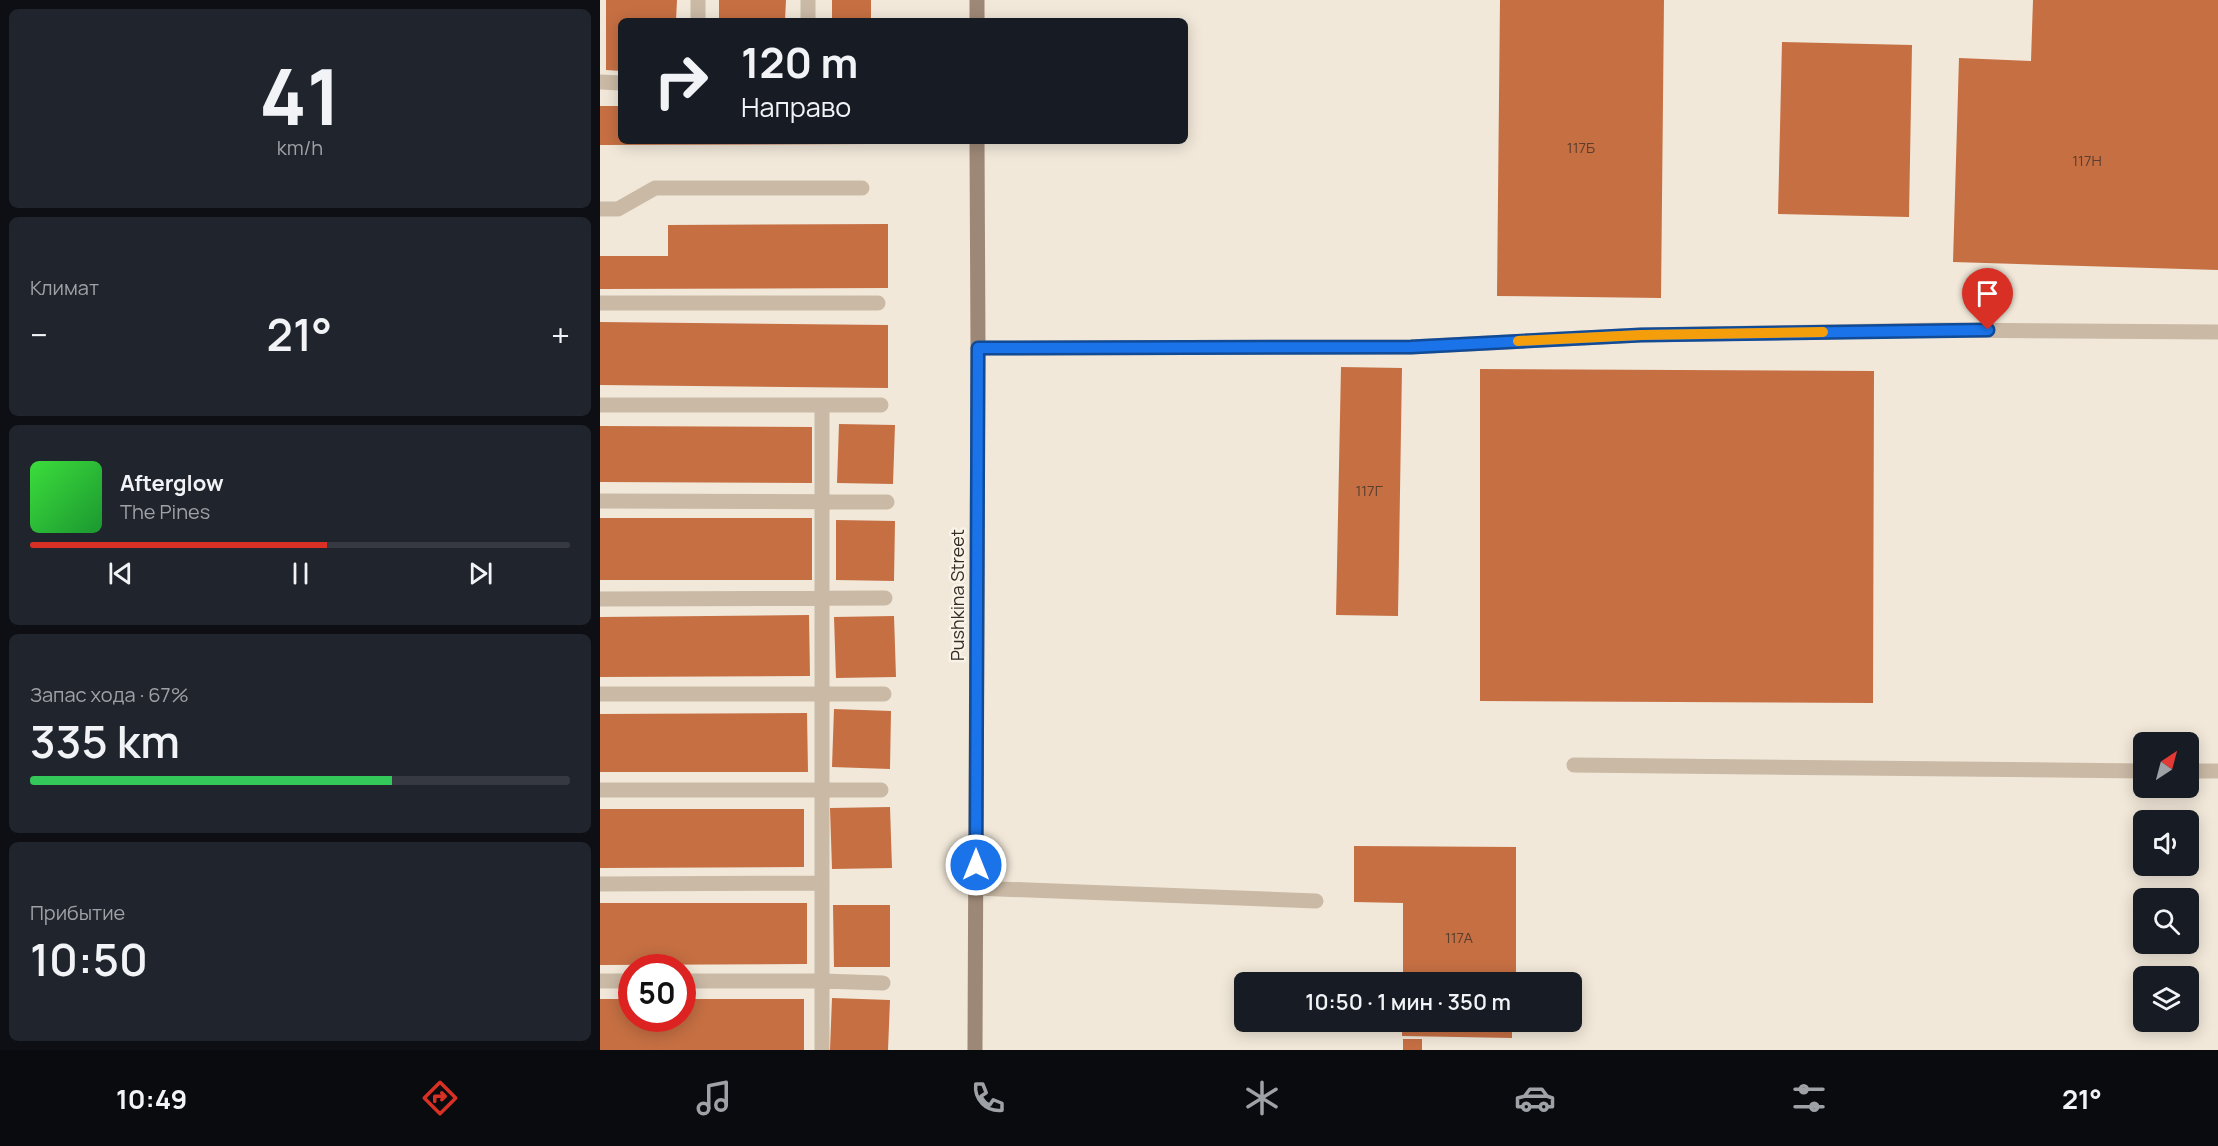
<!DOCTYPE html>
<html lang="ru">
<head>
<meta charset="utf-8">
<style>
  body { margin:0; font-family:Manrope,sans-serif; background:#20242c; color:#f1f3f6; height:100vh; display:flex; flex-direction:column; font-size:22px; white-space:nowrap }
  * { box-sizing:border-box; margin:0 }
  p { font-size:20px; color:#9ea1a6 }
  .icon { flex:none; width:33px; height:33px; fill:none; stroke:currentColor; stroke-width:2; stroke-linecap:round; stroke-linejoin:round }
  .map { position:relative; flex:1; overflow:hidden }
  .drawer { display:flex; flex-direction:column; gap:9px; padding:9px; background:#0d0f14; width:600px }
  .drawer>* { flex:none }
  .top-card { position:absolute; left:18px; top:18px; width:570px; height:126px; border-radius:9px; box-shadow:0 3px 15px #0003; background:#171b24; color:#f1f3f6; overflow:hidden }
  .needle { width:39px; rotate:36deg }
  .fabs { position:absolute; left:1533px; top:732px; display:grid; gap:12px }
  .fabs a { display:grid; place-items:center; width:66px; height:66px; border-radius:9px; background:#171b24; box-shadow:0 3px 15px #0003; font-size:30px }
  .speed { position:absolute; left:18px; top:954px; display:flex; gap:12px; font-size:30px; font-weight:700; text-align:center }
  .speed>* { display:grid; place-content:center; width:78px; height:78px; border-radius:50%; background:#171b24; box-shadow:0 3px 15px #0003; line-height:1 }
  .speed .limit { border:9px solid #d22; background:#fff; color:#111 }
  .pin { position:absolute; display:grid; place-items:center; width:51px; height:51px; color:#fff; margin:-62px -26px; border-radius:50% 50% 50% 0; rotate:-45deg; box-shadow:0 0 6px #0007 }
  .pin .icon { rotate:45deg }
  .me { position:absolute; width:66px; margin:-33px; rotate:0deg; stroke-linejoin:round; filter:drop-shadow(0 0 4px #0008) }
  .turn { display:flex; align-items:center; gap:21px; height:126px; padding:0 24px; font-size:27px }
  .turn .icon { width:78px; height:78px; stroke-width:2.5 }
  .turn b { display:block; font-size:42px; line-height:51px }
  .big { font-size:45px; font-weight:600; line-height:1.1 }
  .drawer .widget { flex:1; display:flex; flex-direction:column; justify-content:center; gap:9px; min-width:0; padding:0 21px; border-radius:9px; background:#20242c }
  .drawer .dial { align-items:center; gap:0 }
  .dial b { font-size:78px; line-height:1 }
  .song { display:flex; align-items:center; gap:18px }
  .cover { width:72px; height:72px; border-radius:9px; background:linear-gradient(135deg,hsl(120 70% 55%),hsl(130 70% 35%)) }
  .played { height:6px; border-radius:3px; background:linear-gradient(90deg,#d93025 55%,#363941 55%) }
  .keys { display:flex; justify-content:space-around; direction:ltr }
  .heat { display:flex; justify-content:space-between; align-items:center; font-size:33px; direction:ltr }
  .charge { height:9px; border-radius:4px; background:linear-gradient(90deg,#34c759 67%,#363941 0) }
  .trip { position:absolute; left:634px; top:972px; width:348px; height:60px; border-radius:9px; background:#171b24; box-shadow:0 3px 15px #0003; font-weight:600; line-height:60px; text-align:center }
  .tabs { display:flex; height:96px; justify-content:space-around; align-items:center; background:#090b0e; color:#9ea1a6 }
  .tabs .icon { width:42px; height:42px }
  .tabs .selected { color:#d93025 }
  .tabs b { font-size:27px; color:#f1f3f6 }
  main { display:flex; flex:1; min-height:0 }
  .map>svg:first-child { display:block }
</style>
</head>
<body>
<main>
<section class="drawer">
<div class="widget dial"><b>41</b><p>km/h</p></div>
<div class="widget"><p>Климат</p>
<div class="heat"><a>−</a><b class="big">21°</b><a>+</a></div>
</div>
<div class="widget">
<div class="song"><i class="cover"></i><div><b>Afterglow</b><p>The Pines</p></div></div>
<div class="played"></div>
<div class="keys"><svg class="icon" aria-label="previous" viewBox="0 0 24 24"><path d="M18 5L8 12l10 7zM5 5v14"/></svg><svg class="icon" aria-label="pause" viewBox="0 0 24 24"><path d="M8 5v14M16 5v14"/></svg><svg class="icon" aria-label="next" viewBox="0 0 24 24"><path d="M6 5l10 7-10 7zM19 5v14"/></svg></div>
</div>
<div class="widget"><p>Запас хода · 67%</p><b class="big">335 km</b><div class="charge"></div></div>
<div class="widget"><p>Прибытие</p><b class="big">10:50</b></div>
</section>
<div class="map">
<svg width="1618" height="1050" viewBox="0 0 1618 1050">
  <rect width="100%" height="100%" fill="#f1e8d9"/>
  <path fill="#c66f43" d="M6 0H77L76 21H21V71L6 70Z
    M119 0H186L185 21H119Z
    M232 0H271V21H232Z
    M900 0H1064L1061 298 897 296Z
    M1433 0H1618V270L1353 262 1359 58 1431 61Z
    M1182 42 1312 45 1309 217 1178 214Z
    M0 106H21V141H269L270 144 0 145Z
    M288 224V288L0 289V256H68V225Z
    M0 322 288 325V388L0 385Z
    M741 367 802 368 798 616 736 615Z
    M880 369 1274 371 1273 703 880 701Z
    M239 424 295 425 293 484 237 483Z
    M0 426 212 427V483L0 482Z
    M0 518H212V580H0Z
    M236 520 295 521 294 581 236 580Z
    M209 615 210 676 0 677V617Z
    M294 616 296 677 236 678 234 617Z
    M234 709 291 711 290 769 232 767Z
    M207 713 208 772H0V714Z
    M290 807 292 868 232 869 230 808Z
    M0 809H204V867L0 868Z
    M754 846 916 847V973H803V903L754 902Z
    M0 903H207V964L0 965Z
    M233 905H290V967H234Z
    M803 975 913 977V982H803Z
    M232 998 290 1000 288 1050H230Z
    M0 999H32V1018H82V999H204V1050H0Z
    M802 1022H912V1038L802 1036Z
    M803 1039H822V1050H803Z"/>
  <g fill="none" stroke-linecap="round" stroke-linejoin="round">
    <path stroke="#c9b9a5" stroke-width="15" d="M98 21V0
      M208 21V0
      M0 82 21 83
      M0 209H18L55 188H262
      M0 303H278
      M378 348 811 347 1041 335 1342 330 1618 332
      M0 405H281
      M0 501 287 502
      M0 599 285 598
      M0 694H284
      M974 765 1544 771
      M1588 771H1618
      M0 790H281
      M0 884 222 883
      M375 888 716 901
      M0 981H32
      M82 981H222L283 983
      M222 1050V405"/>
    <path stroke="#9d8877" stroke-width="15" d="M377 0V21
      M375 1050 378 348 377 141"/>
  </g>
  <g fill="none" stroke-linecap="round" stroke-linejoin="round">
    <g stroke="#114b97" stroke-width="15">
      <path id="route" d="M376 865 378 348 811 347 1041 335 1388 330"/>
    </g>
    <use href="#route" stroke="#1a73e8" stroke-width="10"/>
    <path stroke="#f59e0b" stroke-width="10" d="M918 341 1041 335 1223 332"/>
  </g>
  <g text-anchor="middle" stroke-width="5" stroke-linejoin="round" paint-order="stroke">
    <g font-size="15" fill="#593e2e">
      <text x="981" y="153">117Б</text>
      <text x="1487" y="166">117Н</text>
      <text x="769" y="496">117Г</text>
      <text x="859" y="943">117А</text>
    </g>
    <g font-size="18" fill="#352d27" stroke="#f9f2e6">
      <text transform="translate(358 595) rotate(-90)" y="6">Pushkina Street</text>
    </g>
  </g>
</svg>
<div class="fabs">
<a><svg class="needle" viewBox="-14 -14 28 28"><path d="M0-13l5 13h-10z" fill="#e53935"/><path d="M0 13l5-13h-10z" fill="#9ea1a6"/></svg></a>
<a><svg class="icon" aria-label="sound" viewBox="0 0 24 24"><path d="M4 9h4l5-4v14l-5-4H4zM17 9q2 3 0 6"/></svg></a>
<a><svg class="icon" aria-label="search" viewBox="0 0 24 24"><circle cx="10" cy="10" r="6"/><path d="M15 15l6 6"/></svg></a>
<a><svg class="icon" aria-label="layers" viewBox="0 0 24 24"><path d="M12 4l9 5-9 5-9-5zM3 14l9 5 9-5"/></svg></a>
</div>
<div class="speed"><div class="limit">50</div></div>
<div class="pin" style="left:1388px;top:330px;background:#d93025"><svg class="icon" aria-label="arrive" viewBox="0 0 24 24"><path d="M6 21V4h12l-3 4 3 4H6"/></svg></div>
<svg class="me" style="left:376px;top:865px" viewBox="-20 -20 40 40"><circle r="17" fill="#1a73e8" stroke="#fff" stroke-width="3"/><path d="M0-11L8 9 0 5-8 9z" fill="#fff"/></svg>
<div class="trip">10:50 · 1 мин · 350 m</div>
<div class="top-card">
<div class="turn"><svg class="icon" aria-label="right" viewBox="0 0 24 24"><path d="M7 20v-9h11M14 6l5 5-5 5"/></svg><div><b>120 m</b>Направо</div></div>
</div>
</div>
</main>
<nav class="tabs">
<b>10:49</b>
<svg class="icon selected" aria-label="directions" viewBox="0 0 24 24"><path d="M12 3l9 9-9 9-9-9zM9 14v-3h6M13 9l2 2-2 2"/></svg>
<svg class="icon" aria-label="music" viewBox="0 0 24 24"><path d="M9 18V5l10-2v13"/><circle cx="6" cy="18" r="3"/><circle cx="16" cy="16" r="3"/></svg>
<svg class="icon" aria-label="phone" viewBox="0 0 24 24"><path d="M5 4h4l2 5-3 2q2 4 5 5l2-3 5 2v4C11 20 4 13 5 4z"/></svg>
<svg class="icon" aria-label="climate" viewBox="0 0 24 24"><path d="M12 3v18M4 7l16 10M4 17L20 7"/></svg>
<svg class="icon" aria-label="car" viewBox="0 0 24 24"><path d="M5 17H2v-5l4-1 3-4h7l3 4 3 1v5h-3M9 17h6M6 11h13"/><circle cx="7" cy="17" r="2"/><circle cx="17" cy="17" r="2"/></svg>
<svg class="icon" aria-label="filters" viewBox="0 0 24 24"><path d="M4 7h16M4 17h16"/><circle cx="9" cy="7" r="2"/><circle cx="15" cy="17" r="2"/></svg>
<b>21°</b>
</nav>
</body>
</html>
